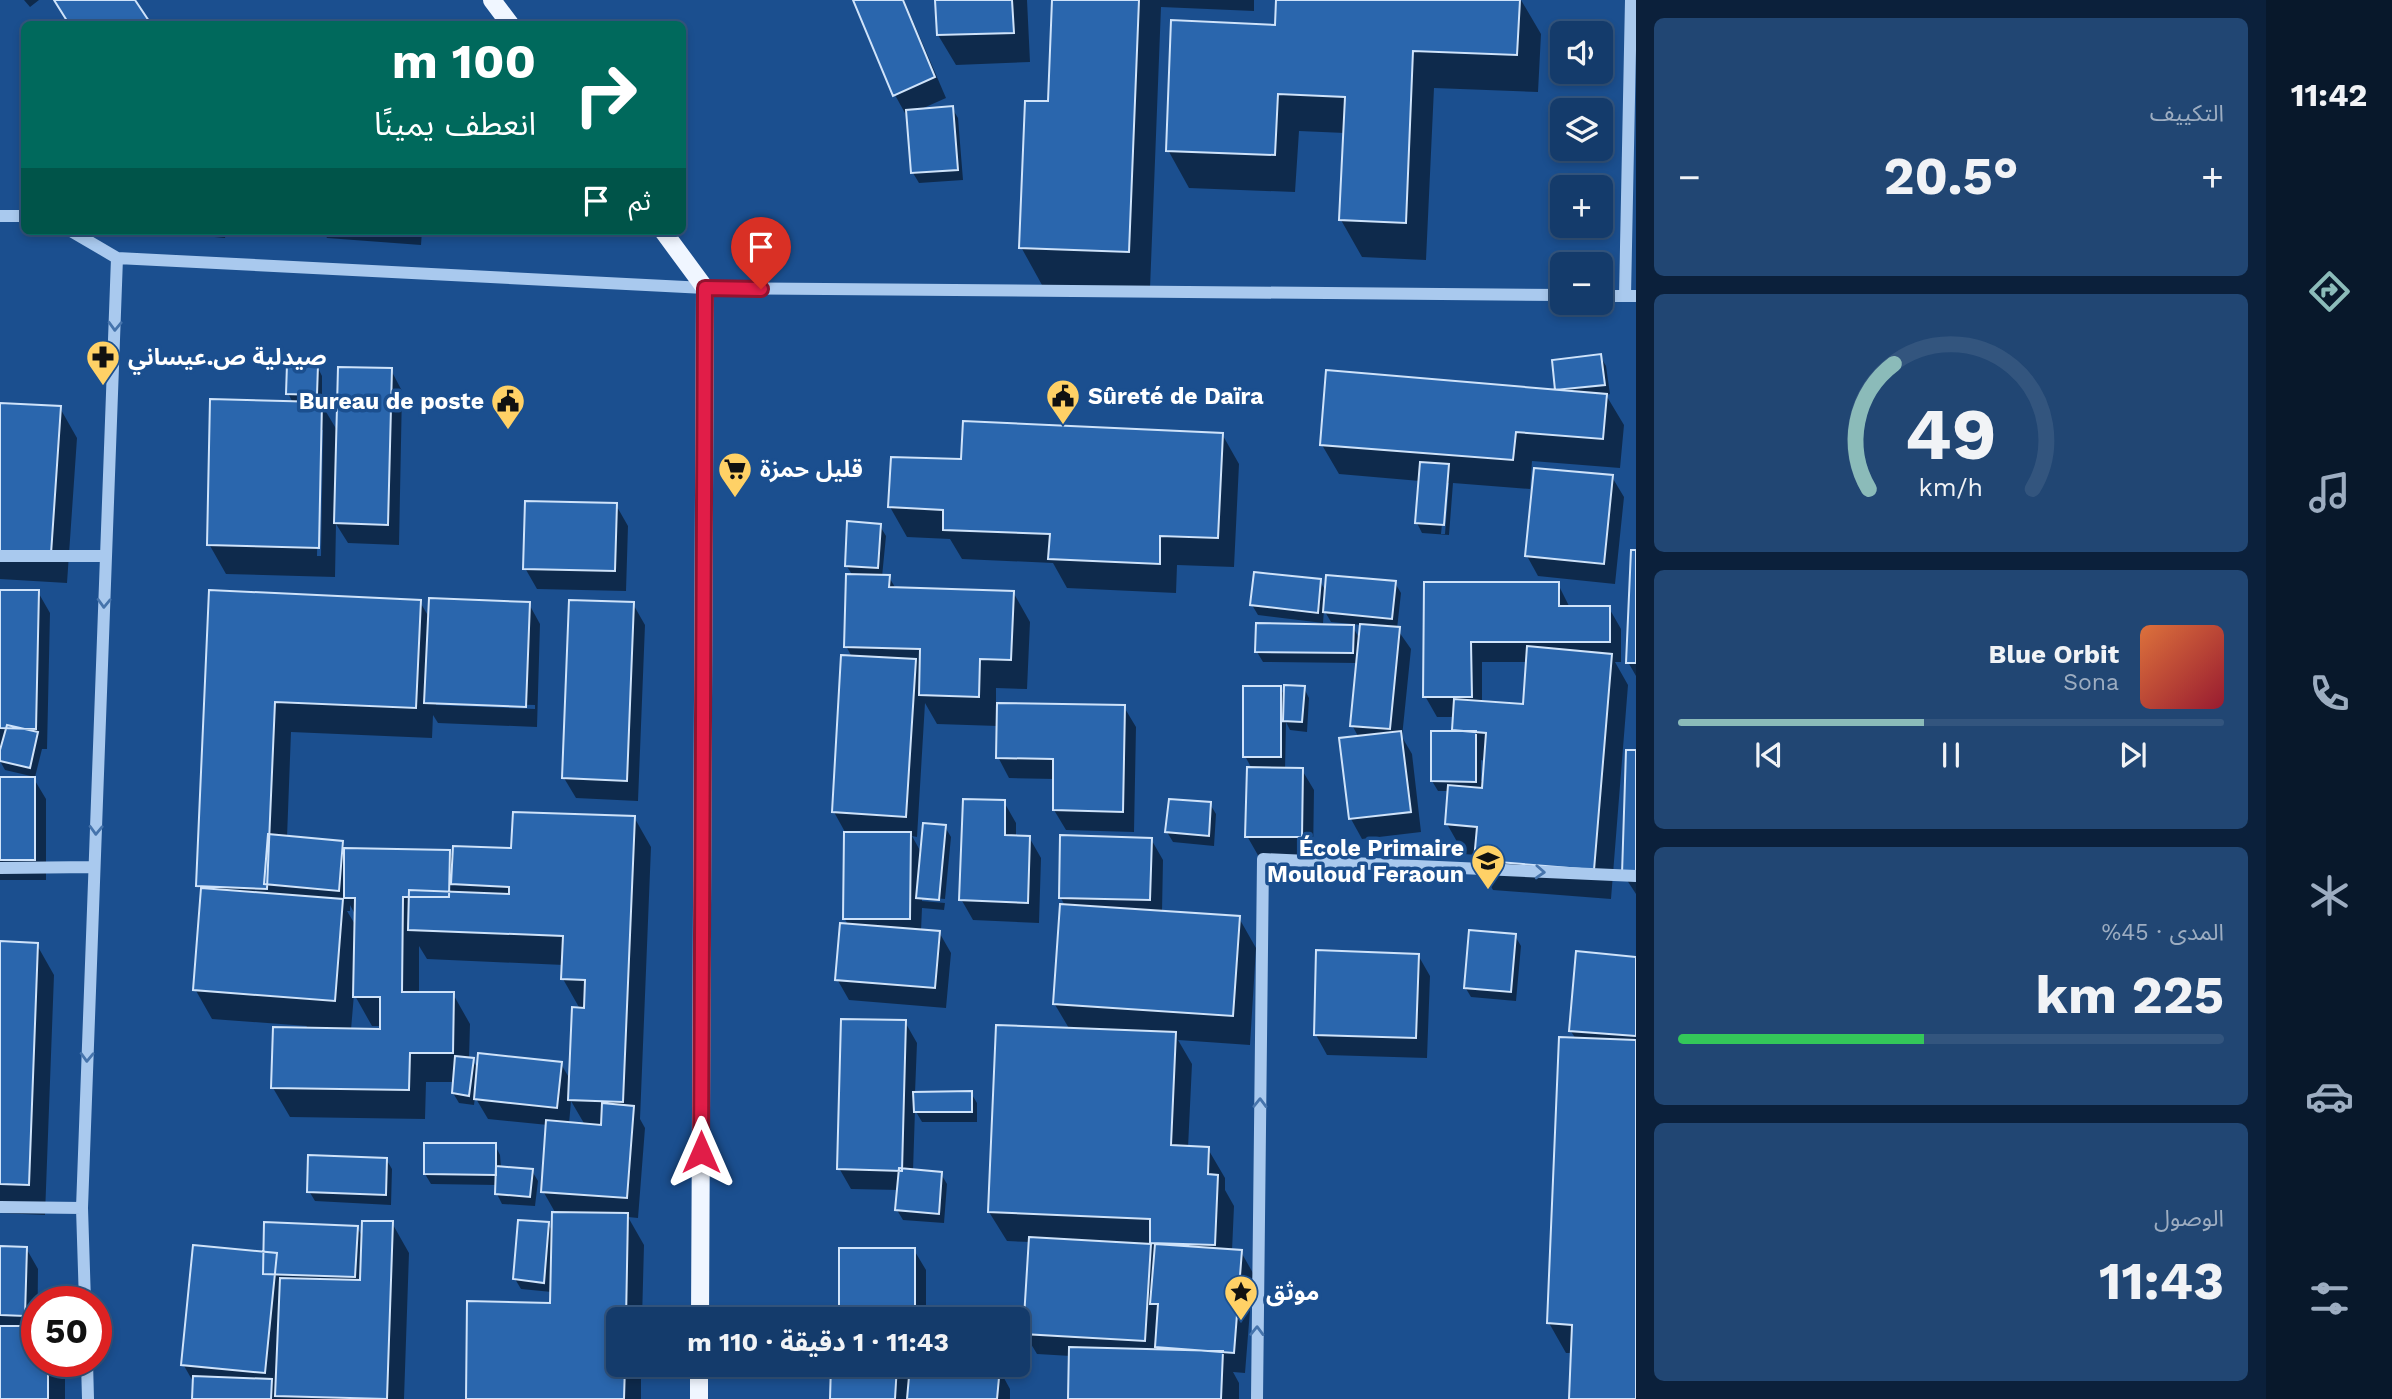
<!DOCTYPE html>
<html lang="ar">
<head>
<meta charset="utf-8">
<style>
  body { margin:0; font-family:"Work Sans","Noto Sans Arabic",sans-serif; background:#214673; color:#f1f3f6; direction:rtl; height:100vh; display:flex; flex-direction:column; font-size:26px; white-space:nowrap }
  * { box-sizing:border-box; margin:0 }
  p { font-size:23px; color:#9dadc1 }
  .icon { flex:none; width:38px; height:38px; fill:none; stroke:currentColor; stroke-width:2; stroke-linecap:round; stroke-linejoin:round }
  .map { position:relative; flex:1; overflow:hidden; direction:ltr }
  .details { display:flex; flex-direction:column; gap:18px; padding:18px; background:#0b203b; width:630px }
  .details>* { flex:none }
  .top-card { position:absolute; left:21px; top:21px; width:665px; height:214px; border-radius:10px; box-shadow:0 4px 10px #0003,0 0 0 2px #33557e; direction:rtl; background:#00695c; color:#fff; overflow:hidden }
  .fabs { position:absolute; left:1550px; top:21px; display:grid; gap:14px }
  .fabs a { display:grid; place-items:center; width:63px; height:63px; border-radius:10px; background:#143b6b; box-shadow:0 4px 10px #0003,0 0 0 2px #33557e; font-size:35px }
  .speed { position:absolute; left:21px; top:1286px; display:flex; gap:14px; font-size:35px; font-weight:700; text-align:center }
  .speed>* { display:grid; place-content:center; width:91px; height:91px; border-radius:50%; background:#143b6b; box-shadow:0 4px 10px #0003,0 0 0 2px #33557e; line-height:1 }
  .speed .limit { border:10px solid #d22; background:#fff; color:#111 }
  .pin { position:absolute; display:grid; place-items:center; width:60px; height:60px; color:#fff; margin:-72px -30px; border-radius:50% 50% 50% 0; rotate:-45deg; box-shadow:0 0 7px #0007 }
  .pin .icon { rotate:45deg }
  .me { position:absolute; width:77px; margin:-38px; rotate:0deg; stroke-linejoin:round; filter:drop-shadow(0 0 5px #0008) }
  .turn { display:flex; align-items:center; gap:24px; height:147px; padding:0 35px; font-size:32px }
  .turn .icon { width:91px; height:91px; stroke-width:2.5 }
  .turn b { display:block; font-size:49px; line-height:60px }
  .then { display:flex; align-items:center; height:66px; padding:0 35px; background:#0003; gap:14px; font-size:26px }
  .big { font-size:52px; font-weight:700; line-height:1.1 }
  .details .tile { flex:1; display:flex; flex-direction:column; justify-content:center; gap:10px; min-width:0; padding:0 24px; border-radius:10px; background:#214673 }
  .details .dial { align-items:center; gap:0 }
  .dial svg { height:182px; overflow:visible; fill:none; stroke:#33557e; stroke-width:7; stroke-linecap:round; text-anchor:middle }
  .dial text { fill:#f1f3f6; stroke:none }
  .song { display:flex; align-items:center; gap:21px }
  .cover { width:84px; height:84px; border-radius:10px; background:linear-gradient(135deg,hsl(20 70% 55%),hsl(350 70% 35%)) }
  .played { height:7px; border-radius:4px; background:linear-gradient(90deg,#8bbbb9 45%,#33557e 45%) }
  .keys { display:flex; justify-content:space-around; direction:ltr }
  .heat { display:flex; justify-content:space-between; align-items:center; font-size:38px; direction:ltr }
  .charge { height:10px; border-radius:5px; background:linear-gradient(90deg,#34c759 45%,#33557e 0) }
  .trip { position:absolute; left:606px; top:1307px; width:424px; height:70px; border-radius:10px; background:#143b6b; box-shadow:0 4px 10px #0003,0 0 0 2px #33557e; font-weight:700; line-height:70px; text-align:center; direction:rtl }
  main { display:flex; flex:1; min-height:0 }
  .tabs { display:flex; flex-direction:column; width:126px; justify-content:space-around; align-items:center; background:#08182b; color:#9dadc1 }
  .tabs .icon { width:49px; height:49px }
  .tabs .current { color:#8bbbb9 }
  .tabs b { font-size:32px; color:#f1f3f6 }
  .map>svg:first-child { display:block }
</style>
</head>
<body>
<main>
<nav class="tabs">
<b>11:42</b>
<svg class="icon current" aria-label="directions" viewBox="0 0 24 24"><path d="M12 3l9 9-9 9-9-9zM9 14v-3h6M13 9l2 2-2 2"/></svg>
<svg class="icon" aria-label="music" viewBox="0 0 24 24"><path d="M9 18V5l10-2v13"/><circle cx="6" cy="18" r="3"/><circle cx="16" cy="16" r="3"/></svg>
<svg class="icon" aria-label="phone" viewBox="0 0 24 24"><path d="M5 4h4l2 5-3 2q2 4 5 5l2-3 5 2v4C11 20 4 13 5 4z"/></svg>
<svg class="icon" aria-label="climate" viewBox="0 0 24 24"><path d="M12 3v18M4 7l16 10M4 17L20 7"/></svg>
<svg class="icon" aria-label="car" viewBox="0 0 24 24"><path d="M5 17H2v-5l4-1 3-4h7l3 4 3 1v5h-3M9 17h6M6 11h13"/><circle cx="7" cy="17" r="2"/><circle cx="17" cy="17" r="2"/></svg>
<svg class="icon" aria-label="filters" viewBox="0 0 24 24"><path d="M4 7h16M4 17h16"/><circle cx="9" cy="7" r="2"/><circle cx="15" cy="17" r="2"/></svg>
</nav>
<section class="details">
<div class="tile"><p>التكييف</p>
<div class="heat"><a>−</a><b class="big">20.5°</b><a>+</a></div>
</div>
<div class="tile dial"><svg viewBox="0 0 100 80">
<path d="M14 69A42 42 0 1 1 86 69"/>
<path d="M14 69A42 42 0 0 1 25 14" stroke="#8bbbb9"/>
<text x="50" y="56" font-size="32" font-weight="700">49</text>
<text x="50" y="72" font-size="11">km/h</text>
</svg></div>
<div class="tile">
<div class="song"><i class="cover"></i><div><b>Blue Orbit</b><p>Sona</p></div></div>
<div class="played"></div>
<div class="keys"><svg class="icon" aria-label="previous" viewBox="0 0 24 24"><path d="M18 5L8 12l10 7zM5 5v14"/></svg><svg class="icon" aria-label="pause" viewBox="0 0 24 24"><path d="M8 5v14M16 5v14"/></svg><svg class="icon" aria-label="next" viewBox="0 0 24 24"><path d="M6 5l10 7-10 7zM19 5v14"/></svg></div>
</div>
<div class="tile"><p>المدى · 45%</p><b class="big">225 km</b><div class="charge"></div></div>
<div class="tile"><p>الوصول</p><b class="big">11:43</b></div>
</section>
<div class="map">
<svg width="1636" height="1399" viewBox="0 0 1636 1399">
  <rect width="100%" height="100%" fill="#1b4f8f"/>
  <path fill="#0007" fill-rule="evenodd" d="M24 0H39L30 7Z
    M55 0H133L149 24H70Z
    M855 0H904L946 98 919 110 952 108 958 118 963 180 919 183 913 173 908 115H906L895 95Z
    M937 0H1027L1030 62 956 65 938 35Z
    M1053 0H1254V11L1161 7 1150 289 1042 285 1021 247 1049 103Z
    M1278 0H1521L1541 34 1538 92 1434 88 1426 260 1362 257 1341 220 1345 133 1299 131 1295 192 1189 188 1168 150 1277 27Z
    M150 231H226L225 238Z
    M323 231H422L421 245 327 238Z
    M1600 356 1606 366 1610 394 1606 395 1624 425 1620 468 1532 461 1530 489 1453 483 1449 535 1422 533 1417 523 1420 481 1339 474 1322 445 1556 391 1553 361ZM1446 483H1449L1445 534H1441Z
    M317 366 322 376V405L338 432 391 370 402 391 399 545 348 543 336 524 335 577 226 574 209 544 293 403 288 393ZM320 430H323L321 556H317Z
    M0 405 60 408 77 438 67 583 0 579Z
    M1222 434 1239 464 1234 567 1177 565 1176 593 1067 588 1053 563 962 559 950 539 907 537 890 507 963 461Z
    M1612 477 1624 497 1615 584 1538 576 1527 556Z
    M616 505 628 526 626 591 537 589 525 568Z
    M880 526 886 536 882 577H889L896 589 1013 592 1030 622 1027 689 996 688V704L1124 707 1136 727 1134 832 1066 830 1054 810 1055 779 1009 778 998 757V726L937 724 925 703 917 837 912 836 922 854 945 827 951 837 945 899 922 897V901L945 903 944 910 922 908 921 931 939 932 951 953 946 1008 849 1000 837 979 849 926 844 918 845 832 834 812 852 657 846 646 853 576 846 565Z
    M1636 552V676L1628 662Z
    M1320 581 1326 592 1395 583 1401 593 1397 629 1411 649 1402 737 1412 754 1421 832 1362 839 1351 819 1359 738 1352 725 1358 663 1263 662 1257 652 1353 627 1360 640 1362 625 1331 622 1324 610 1323 623 1258 615 1252 605Z
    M1425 584H1558L1570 608H1609L1621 629V662H1615L1628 685 1611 899 1493 890 1476 860V855L1464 854 1447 824 1449 791H1438L1432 781 1455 733 1453 730 1454 717H1437L1425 696ZM1482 662H1528L1524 705 1482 702ZM1481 760 1486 761 1484 781H1481Z
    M0 592H38L50 613 47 749H42L35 777 5 770 0 761 2 748H0Z
    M210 592 420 602 430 619 529 604 540 624 537 727 438 723 433 715 432 738 291 732 287 838 342 843 346 850 449 851 454 860 513 850 634 817 651 847 640 1119 645 1128 638 1218 628 1217 644 1245 642 1320H618V1365H641V1399H467L551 1305 552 1292 521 1289 515 1279 548 1224 553 1232 556 1214 543 1191 548 1125 488 1119 475 1097 474 1105 459 1103 453 1093 454 1082H426L425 1119 290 1117 273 1088 307 1026 212 1019 195 989 203 894 198 885ZM436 702 535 705V709L436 705ZM350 905 356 916V926L347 911H350ZM419 946 427 959 564 965 563 979 580 1009 571 1081 561 1064 479 1070 472 1060 469 1059 470 1024 453 994H419ZM354 994 372 1026H382V1031L351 1030ZM571 1101 585 1125 569 1124Z
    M633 604 645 625 638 801 576 798 564 778Z
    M1280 688 1286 698 1304 688 1309 698 1307 732 1290 730 1286 722 1285 770H1302L1314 790 1313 857H1259L1247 836 1252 769 1245 756Z
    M1636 752V894L1623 874Z
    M0 779H34L46 799V880H0Z
    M1004 802 1016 823V837H1029L1041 858 1039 923 973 920 961 899Z
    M1210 804 1216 814 1214 846 1173 842 1167 832Z
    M1151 839 1163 860 1162 912 1239 918 1256 948 1250 1045 1178 1040 1192 1064 1188 1148 1208 1149 1225 1178V1190L1234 1206 1232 1251 1241 1252 1253 1273 1245 1373 1233 1372 1239 1383V1399H1070L1071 1356 1037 1354 1025 1334 1031 1242 1007 1241 989 1212 1070 1030 1054 1003 1065 906 1061 898ZM1167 1346 1209 1350V1353L1167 1350Z
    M1515 936 1521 946 1516 1001 1471 997 1465 987Z
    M0 943 37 945 54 975 45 1215 0 1213Z
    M1418 955 1430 976 1427 1058 1327 1055 1316 1035Z
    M1636 959V1399H1571L1573 1353H1566L1549 1323 1576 1039 1570 1030Z
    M905 1022 917 1043 915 1093H971L977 1103V1122H922L915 1110 913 1171 941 1174 947 1184 944 1223 903 1220 897 1210 899 1190 851 1189 839 1168Z
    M495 1145 500 1155 501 1168 532 1171 538 1181 535 1206 502 1204 497 1194V1185L431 1184 425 1174Z
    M386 1159 392 1169 391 1205 315 1201 309 1191Z
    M392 1223 409 1253 404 1399H194L195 1385 183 1364 265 1254 357 1227 363 1238Z
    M0 1248H26L38 1269 37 1362H65V1399H0Z
    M914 1250 926 1270V1320H842Z
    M833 1365H978L999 1369 1010 1389V1399H832Z"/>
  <path fill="#2a66ad" stroke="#cfe3fa" stroke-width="2" d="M54 0H135L151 24H69Z
    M853 0H903L935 77 893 96Z
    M935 0H1012L1014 33 937 35Z
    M1052 0H1139L1129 252 1019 248 1025 101H1048Z
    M1276 0H1520L1517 55 1413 51 1406 223 1339 220 1345 97 1278 94 1275 155 1166 151 1171 20 1275 25Z
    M953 106 958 170 911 173 906 110Z
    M1601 354 1605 385 1555 390 1552 360Z
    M287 364 318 365 317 395 286 394Z
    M338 367 392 368 388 525 334 523Z
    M1326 370 1607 394 1603 439 1516 432 1513 460 1320 445Z
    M210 399 322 402 319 548 207 545Z
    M0 403 61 406 51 554 0 551Z
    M963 421 1223 433 1218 538 1160 536V564L1048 559 1050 534 943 530V510L888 507 891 457 961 459Z
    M1420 462 1449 464 1444 525 1415 523Z
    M1534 468 1613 475 1604 564 1525 556Z
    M525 501 617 503 615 571 523 569Z
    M847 521 881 524 878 568 845 566Z
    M1631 550H1636V663H1626Z
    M1254 572 1321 579 1318 613 1250 605Z
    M846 574 890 575 889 587 1014 591 1011 660 980 659 979 697 919 695 920 649 844 647Z
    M1326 575 1396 581 1392 619 1323 612Z
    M1424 582H1559V606H1610V642H1471L1472 697H1423Z
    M0 590H39L36 729 0 728Z
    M209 590 421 600 416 708 275 702 267 889 196 886Z
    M429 598 530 602 526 707 424 703Z
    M569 600 634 602 627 781 562 778Z
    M1256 623 1354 625 1353 653 1255 652Z
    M1360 624 1400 627 1390 729 1350 726Z
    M1527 646 1612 654 1594 870 1474 860 1477 827 1445 824 1448 785 1482 788 1486 733 1452 730 1454 699 1523 704Z
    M841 655 916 659 906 817 832 812Z
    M1284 685 1305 686 1302 722 1283 721Z
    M1243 686H1281V757H1243Z
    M997 703 1125 705 1123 812 1053 810V759L996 758Z
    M7 725 38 732 30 768 0 761V750Z
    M1401 731 1411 812 1349 819 1339 738Z
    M1431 731H1476V782L1431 781Z
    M1626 750H1636V875L1622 874Z
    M1247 767 1303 768 1302 837H1245Z
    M0 777H35V860H0Z
    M963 799 1005 800V835L1030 836 1028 903 959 900Z
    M1169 799 1211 802 1209 836 1165 832Z
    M513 812 635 816 623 1102 568 1100 572 1007 584 1008 585 980 561 979 563 936 408 930 409 890 509 894V887L451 884 453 846 511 848Z
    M923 823 946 825 939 900 916 898Z
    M844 832H911L910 919H843Z
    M268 834 343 841 339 891 264 884Z
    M1060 835 1152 838 1150 900 1059 898Z
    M344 848 450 850 449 897H403L402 992H454L453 1053H410L409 1090 271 1088 273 1027 380 1029V997H353L355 898H344Z
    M201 888 343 899 335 1001 193 990Z
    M1060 904 1240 916 1233 1016 1053 1004Z
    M840 923 940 931 935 988 835 980Z
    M1469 930 1516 934 1511 992 1464 988Z
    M0 941 38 943 29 1185 0 1184Z
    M1316 950 1419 954 1416 1038 1314 1035Z
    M1576 951 1636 957V1036L1569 1031Z
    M841 1019 906 1020 902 1171 837 1169Z
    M996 1025 1176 1032 1171 1145 1209 1147 1208 1174 1218 1175 1215 1245 1150 1243V1219L988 1212Z
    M1559 1037 1636 1040V1399H1569L1572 1325 1547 1323Z
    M478 1053 562 1062 557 1108 474 1099Z
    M455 1056 474 1058 469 1096 452 1093Z
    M972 1091V1112H914L913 1092Z
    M602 1103 634 1106 627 1198 541 1192 546 1120 601 1125Z
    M424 1143H496V1175L424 1174Z
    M308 1155 387 1158 386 1195 307 1192Z
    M496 1166 533 1169 530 1197 495 1194Z
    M899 1168 942 1172 939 1214 895 1210Z
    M552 1212 628 1213 626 1320H618V1365H625L624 1399H466L467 1301 550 1303Z
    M518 1220 549 1222 544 1283 513 1279Z
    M362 1221H393L387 1399 275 1396 280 1278 360 1280Z
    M264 1222 358 1226 355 1277 263 1274Z
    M1029 1237 1151 1244 1145 1341 1023 1334Z
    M1155 1244 1242 1250 1234 1353 1155 1347 1158 1304H1150Z
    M193 1245 277 1253 265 1373 181 1365Z
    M0 1246 27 1247 25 1316 0 1315Z
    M839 1248H915V1319H839Z
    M0 1326H37V1362H48V1399H0Z
    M1069 1347 1223 1351 1221 1399H1068Z
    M831 1365H897L895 1399H830Z
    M910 1365 1000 1367 997 1399H907Z
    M193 1376 272 1379 271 1399H192Z"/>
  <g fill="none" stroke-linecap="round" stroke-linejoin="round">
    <path stroke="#a9c9ee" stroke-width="12" d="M0 216H24
      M71 231 117 258 705 288 1563 295
      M1601 296H1636
      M1625 296 1631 0
      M0 556H106
      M0 868 94 867
      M0 1207 82 1208
      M85 1302 82 1208 117 258
      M87 1362 88 1399
      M1257 1399 1263 859 1636 876"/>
    <path stroke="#f0f6ff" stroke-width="18" d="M492 0 510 24
      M663 231 705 288 700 1320
      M699 1399V1365"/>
  </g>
  <defs><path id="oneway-chevron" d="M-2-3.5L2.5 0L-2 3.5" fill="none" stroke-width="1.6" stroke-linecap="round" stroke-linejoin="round" transform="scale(1.75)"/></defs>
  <g stroke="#4674ac">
    <use href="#oneway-chevron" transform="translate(115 326) rotate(92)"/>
    <use href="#oneway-chevron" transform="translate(104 603) rotate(92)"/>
    <use href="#oneway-chevron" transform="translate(96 830) rotate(92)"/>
    <use href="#oneway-chevron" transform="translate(1540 872) rotate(3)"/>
    <use href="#oneway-chevron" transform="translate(87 1057) rotate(92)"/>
    <use href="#oneway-chevron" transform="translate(1260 1103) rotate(-89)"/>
    <use href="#oneway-chevron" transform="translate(1257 1331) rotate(-89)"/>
  </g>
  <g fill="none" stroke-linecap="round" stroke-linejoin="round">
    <g stroke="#92132f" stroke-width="18">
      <path id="route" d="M701 1152 705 288 761 289"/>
    </g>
    <use href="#route" stroke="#e11d48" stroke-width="12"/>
  </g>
  <defs>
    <g id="pharmacy-pin" transform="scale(1.75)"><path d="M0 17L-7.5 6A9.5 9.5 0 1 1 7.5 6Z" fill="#ffd166" stroke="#1b4f8f"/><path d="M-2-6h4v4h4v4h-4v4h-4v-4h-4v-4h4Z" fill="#111"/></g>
    <g id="civic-pin" transform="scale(1.75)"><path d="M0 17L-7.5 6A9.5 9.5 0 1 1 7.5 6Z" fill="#ffd166" stroke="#1b4f8f"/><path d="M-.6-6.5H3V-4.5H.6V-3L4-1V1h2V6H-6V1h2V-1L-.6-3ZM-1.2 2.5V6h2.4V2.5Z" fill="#111"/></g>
    <g id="supermarket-pin" transform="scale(1.75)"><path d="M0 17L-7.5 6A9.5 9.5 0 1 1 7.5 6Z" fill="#ffd166" stroke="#1b4f8f"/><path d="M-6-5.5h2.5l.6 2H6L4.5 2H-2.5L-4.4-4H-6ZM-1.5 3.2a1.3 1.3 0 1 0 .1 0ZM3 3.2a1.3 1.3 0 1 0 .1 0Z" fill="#111"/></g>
    <g id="school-pin" transform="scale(1.75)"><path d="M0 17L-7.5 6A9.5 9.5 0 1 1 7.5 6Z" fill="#ffd166" stroke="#1b4f8f"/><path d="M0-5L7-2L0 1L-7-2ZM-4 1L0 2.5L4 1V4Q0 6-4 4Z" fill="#111"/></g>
    <g id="sight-pin" transform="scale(1.75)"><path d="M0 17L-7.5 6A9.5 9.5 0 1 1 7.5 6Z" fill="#ffd166" stroke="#1b4f8f"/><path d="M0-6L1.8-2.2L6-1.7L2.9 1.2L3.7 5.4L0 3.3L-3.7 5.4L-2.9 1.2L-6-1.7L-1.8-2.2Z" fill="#111"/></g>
  </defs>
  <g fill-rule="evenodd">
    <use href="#pharmacy-pin" x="103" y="357"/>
    <use href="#civic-pin" x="1063" y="396"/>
    <use href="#civic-pin" x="508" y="401"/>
    <use href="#supermarket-pin" x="735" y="469"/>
    <use href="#school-pin" x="1488" y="861"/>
    <use href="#sight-pin" x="1241" y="1292"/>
  </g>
  <g text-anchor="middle" stroke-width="7" stroke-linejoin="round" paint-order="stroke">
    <g font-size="23" font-weight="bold" fill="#fff" stroke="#1b4f8f" text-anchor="start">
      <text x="128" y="365">صيدلية ص.عيساني</text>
      <text x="1088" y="404">Sûreté de Daïra</text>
      <text x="484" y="409" text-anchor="end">Bureau de poste</text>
      <text x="760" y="477">قليل حمزة</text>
      <text x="1464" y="856" text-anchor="end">École Primaire<tspan x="1464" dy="26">Mouloud Feraoun</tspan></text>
      <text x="1266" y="1300">موثق</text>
    </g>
  </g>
</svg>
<div class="fabs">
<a><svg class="icon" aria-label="sound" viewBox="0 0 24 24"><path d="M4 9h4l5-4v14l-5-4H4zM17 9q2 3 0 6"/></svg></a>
<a><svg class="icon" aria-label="layers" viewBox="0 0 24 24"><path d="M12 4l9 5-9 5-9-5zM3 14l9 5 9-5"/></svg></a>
<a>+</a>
<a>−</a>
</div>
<div class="speed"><div class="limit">50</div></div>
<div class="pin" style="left:761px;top:289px;background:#d93025"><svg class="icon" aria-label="arrive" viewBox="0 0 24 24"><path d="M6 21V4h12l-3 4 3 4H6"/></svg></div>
<svg class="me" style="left:701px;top:1152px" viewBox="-20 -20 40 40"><path d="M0-17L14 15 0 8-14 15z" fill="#e11d48" stroke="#fff" stroke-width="4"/></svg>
<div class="trip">11:43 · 1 دقيقة · 110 m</div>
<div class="top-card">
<div class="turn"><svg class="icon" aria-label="right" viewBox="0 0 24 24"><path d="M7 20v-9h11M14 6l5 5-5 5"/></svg><div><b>100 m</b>انعطف يمينًا</div></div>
<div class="then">ثم<svg class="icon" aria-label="arrive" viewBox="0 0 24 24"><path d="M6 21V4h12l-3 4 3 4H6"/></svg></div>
</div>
</div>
</main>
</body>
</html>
